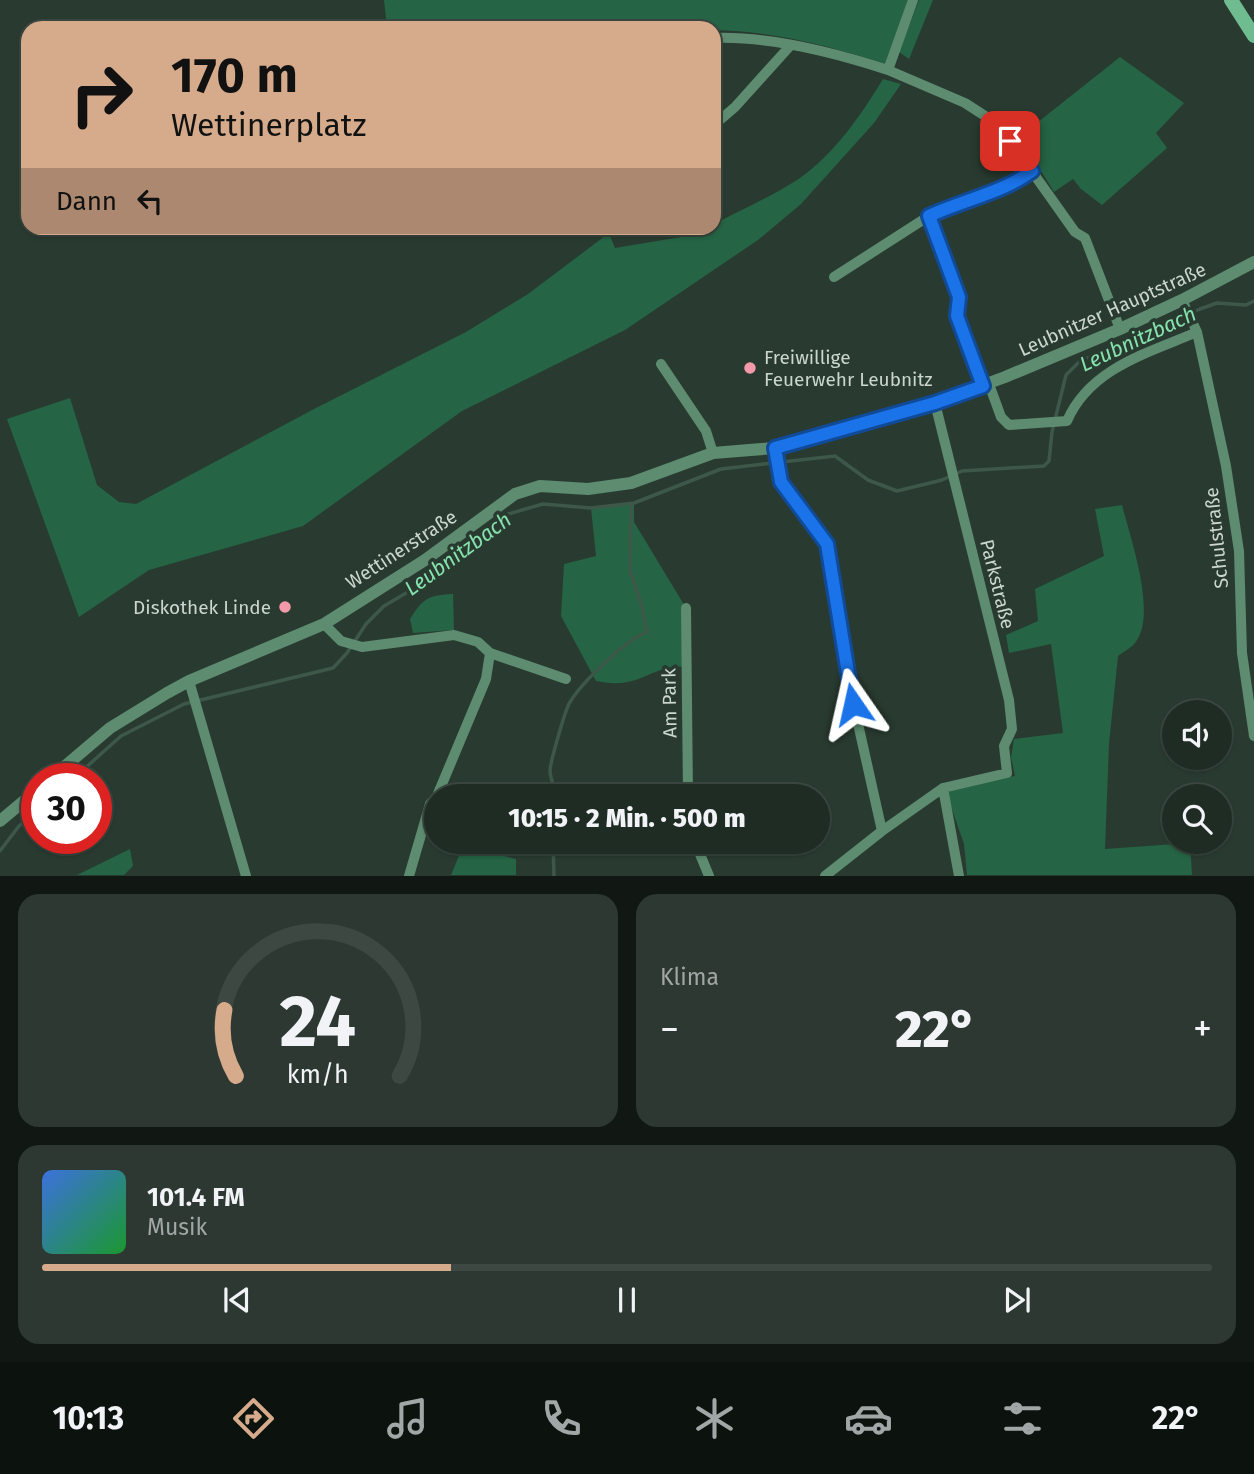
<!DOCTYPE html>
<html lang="de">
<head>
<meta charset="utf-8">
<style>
  body { margin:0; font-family:"Fira Sans",sans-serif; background:#2c3831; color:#f1f3f6; height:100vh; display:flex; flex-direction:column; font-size:26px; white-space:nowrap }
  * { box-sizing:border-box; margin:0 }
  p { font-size:23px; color:#a1a7a6 }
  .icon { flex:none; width:38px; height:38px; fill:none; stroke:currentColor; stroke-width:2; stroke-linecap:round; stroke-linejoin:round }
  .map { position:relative; height:876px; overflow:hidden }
  .panel { display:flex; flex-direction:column; gap:18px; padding:18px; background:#111814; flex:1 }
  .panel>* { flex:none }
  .hud { position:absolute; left:21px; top:21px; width:700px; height:214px; border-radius:21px; box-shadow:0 2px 5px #0004,0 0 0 2px #3c4841; background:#d6ab8b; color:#111; overflow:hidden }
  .tools { position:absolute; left:1162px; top:700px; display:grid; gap:14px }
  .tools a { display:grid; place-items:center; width:70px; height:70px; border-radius:50%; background:#1f2c24; box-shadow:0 2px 5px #0004,0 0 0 2px #3c4841; font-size:35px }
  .speed { position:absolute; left:21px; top:763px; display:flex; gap:14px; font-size:35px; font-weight:700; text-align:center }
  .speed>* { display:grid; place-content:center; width:91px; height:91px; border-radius:50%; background:#1f2c24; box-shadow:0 2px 5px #0004,0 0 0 2px #3c4841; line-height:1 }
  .speed .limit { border:10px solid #d22; background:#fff; color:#111 }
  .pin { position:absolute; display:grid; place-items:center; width:60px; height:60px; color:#fff; margin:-30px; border-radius:14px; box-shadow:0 4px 10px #0006 }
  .me { position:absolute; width:77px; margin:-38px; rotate:349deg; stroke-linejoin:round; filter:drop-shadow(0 0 5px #0008) }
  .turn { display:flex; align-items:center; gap:24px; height:147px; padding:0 35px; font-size:32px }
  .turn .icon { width:91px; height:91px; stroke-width:2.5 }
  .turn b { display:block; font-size:49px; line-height:60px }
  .then { display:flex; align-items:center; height:66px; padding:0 35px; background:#0003; gap:14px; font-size:26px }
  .big { font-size:52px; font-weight:800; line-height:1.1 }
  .panel .card { flex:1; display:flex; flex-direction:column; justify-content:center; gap:10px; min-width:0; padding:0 24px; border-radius:21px; background:#2c3831 }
  .panel .dial { align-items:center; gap:0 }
  .dial svg { height:182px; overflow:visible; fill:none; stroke:#3c4841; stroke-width:7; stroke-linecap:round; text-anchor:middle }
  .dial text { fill:#f1f3f6; stroke:none }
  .song { display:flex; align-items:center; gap:21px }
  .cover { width:84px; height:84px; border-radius:10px; background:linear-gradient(135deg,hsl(220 70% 55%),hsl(130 70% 35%)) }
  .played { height:7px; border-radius:4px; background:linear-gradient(90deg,#d6ab8b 35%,#3c4841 35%) }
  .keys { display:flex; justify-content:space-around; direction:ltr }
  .heat { display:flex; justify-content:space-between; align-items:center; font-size:38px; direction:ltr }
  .panel .tiles { flex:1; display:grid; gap:18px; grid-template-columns:1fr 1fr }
  .card:last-child { grid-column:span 2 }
  .trip { position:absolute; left:424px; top:784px; width:406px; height:70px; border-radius:35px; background:#1f2c24; box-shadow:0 2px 5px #0004,0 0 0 2px #3c4841; font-weight:800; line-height:70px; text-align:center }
  .tabs { display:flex; height:112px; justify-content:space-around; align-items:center; background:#0c120e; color:#a1a7a6 }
  .tabs .icon { width:49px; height:49px }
  .tabs .on { color:#d6ab8b }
  .tabs b { font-size:32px; color:#f1f3f6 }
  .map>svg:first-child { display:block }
</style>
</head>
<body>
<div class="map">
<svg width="1254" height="876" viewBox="0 0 1254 876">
  <rect width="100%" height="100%" fill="#293b30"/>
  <path fill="#256444" d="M384 0H908L885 64C830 46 772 31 714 30V28H387Z
    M919 0H933L909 59 899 52Z
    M1120 57 1184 103 1156 133 1167 148 1102 205 1081 189 1073 179 1054 192 1019 135 1028 130Z
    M883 79 901 84 874 123 801 204 758 240 625 330 462 411 303 526 149 570 79 617 7 419 70 398 97 485 119 502 136 504 314 409 466 332 528 294 609 233 615 248 693 235 707 228H714V224C742 209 773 196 800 178 835 153 861 115 883 79Z
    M634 503V522L686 608 685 667C659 664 644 682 619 683 612 684 603 682 596 681L561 616 564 564 596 556 591 508Z
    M1122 505C1130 537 1158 615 1135 643 1131 648 1123 652 1118 656L1109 744 1105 849 1190 843 1192 875H967L964 844 946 792 965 785 1015 776 1011 757 1014 739 1063 733 1051 644 1009 653 1006 635 1038 621 1035 589 1104 556 1095 509Z
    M453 594 454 630 413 633 410 619C423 598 429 595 453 594Z
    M463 846 516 859V875H451Z
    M130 849 133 866 124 875H77Z"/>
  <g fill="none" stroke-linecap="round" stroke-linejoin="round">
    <path stroke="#3d5749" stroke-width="3.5" d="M73 779 121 736 184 704 333 668 347 653 366 624 384 606 437 575 508 514 543 504 591 508 634 503 721 469 835 456 868 480 897 491 942 480 962 471 1044 466 1049 461 1052 432 1066 375 1080 361 1200 309 1217 303 1246 305 1254 301
      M552 796C556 784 550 781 550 770 551 760 565 710 570 702 583 681 625 641 647 632L642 607 630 570 631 504
      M553 842 554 876
      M0 851 19 826 37 810"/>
    <path stroke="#5d8c70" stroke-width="10" d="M913 0 888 70 965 103 999 125 1075 232 1085 238 1120 329
      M714 38C768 36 836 53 888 70
      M714 125 735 107 790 46
      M834 277 929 216
      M1182 300 1197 332 1226 466 1239 551 1242 653 1254 736
      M661 364 706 431 713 453
      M989 384 1001 417 1009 425 1067 421C1090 368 1148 353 1197 332
      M983 386 957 316 959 297 929 216 1014 184 1032 171
      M775 448 781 482 827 544 848 679 882 831
      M686 608 688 796
      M324 624 341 641 362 647 454 635 478 642 490 653 486 679 437 796
      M490 653 566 679
      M189 681 246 876
      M943 788 959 876
      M695 842 709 876
      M409 876 430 804 436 797
      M825 876 882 831 943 788 1007 773 1004 746 1012 729 1009 700 935 403"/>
    <path stroke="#5d8c70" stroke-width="12" d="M50 779 110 728 167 693 189 681 324 624 425 560 515 494 540 486 588 489 631 483 713 453 775 448 935 403 1005 377 1120 329 1182 300 1254 262
      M0 821 37 790"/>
    <path stroke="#6fbc90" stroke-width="14" d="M1231 0 1254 36"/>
  </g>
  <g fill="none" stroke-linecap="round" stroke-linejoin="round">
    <g stroke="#114b97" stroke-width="18">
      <path id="route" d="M853 704 827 544 781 482 775 448 935 403 983 386 957 316 959 297 929 216C963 200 1002 193 1032 171L1010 141"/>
    </g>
    <use href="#route" stroke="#1a73e8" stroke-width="12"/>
  </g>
  <g fill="#f39aaa" stroke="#293b30" stroke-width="2.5">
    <circle cx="750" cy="368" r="7"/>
    <circle cx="285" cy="607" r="7"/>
  </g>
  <g text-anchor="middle" stroke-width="7" stroke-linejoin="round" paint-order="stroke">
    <g font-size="19" fill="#cbd6cf" stroke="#293b30">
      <text transform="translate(1112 309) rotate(-24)" y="7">Leubnitzer Hauptstraße</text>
      <text transform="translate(1216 538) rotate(-96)" y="7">Schulstraße</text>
      <text transform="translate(401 549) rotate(-33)" y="7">Wettinerstraße</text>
      <text transform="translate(998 584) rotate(76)" y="7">Parkstraße</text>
      <text transform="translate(669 703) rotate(-91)" y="7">Am Park</text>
    </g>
    <g font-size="19" fill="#cbd6cf" stroke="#293b30" text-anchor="start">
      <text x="764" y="364">Freiwillige<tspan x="764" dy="22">Feuerwehr Leubnitz</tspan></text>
      <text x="271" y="614" text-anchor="end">Diskothek Linde</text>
    </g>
    <g font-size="21" font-style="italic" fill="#85e2ad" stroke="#293b30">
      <text transform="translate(1138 339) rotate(-25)" y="7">Leubnitzbach</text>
      <text transform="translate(458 554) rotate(-36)" y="7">Leubnitzbach</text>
    </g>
  </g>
</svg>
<div class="tools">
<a><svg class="icon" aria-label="sound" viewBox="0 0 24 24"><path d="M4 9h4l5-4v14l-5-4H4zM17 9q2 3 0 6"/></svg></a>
<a><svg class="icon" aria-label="search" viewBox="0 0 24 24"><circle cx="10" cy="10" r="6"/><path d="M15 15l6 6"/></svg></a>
</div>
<div class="speed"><div class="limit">30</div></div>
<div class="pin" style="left:1010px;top:141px;background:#d93025"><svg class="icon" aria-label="arrive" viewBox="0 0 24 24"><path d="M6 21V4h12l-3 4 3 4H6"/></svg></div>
<svg class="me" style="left:853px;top:704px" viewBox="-20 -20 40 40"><path d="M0-17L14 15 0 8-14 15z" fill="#1a73e8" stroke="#fff" stroke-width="4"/></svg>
<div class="trip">10:15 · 2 Min. · 500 m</div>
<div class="hud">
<div class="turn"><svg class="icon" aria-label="right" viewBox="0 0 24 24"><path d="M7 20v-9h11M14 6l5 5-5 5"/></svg><div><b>170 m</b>Wettinerplatz</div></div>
<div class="then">Dann<svg class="icon" aria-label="left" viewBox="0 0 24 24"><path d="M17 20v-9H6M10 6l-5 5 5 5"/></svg></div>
</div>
</div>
<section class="panel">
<div class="tiles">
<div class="card dial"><svg viewBox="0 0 100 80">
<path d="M14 69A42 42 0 1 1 86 69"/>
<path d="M14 69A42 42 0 0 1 9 40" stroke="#d6ab8b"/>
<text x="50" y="56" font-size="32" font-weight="700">24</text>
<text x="50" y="72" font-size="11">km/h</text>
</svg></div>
<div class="card"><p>Klima</p>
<div class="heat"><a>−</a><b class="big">22°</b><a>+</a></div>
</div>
<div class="card">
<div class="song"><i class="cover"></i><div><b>101.4 FM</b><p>Musik</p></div></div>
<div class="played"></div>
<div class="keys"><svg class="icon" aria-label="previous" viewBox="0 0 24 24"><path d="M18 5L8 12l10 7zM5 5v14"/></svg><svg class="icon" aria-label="pause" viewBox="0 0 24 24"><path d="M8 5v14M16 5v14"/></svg><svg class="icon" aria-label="next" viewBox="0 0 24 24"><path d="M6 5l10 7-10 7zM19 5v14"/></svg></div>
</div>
</div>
</section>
<nav class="tabs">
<b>10:13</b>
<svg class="icon on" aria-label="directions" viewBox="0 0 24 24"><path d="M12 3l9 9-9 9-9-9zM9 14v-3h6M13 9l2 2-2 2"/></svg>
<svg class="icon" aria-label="music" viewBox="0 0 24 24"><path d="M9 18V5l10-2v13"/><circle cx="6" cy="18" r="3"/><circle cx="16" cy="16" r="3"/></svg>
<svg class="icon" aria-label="phone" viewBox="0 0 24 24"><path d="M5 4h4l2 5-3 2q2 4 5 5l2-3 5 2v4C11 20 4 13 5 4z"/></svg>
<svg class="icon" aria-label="climate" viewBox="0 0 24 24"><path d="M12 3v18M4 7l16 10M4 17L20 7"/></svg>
<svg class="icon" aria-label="car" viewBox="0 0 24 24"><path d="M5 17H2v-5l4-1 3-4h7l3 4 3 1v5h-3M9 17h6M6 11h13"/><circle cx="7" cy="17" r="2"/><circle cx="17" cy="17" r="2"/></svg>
<svg class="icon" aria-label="filters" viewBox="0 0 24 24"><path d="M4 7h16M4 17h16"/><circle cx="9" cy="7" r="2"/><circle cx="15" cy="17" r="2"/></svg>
<b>22°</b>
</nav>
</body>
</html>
